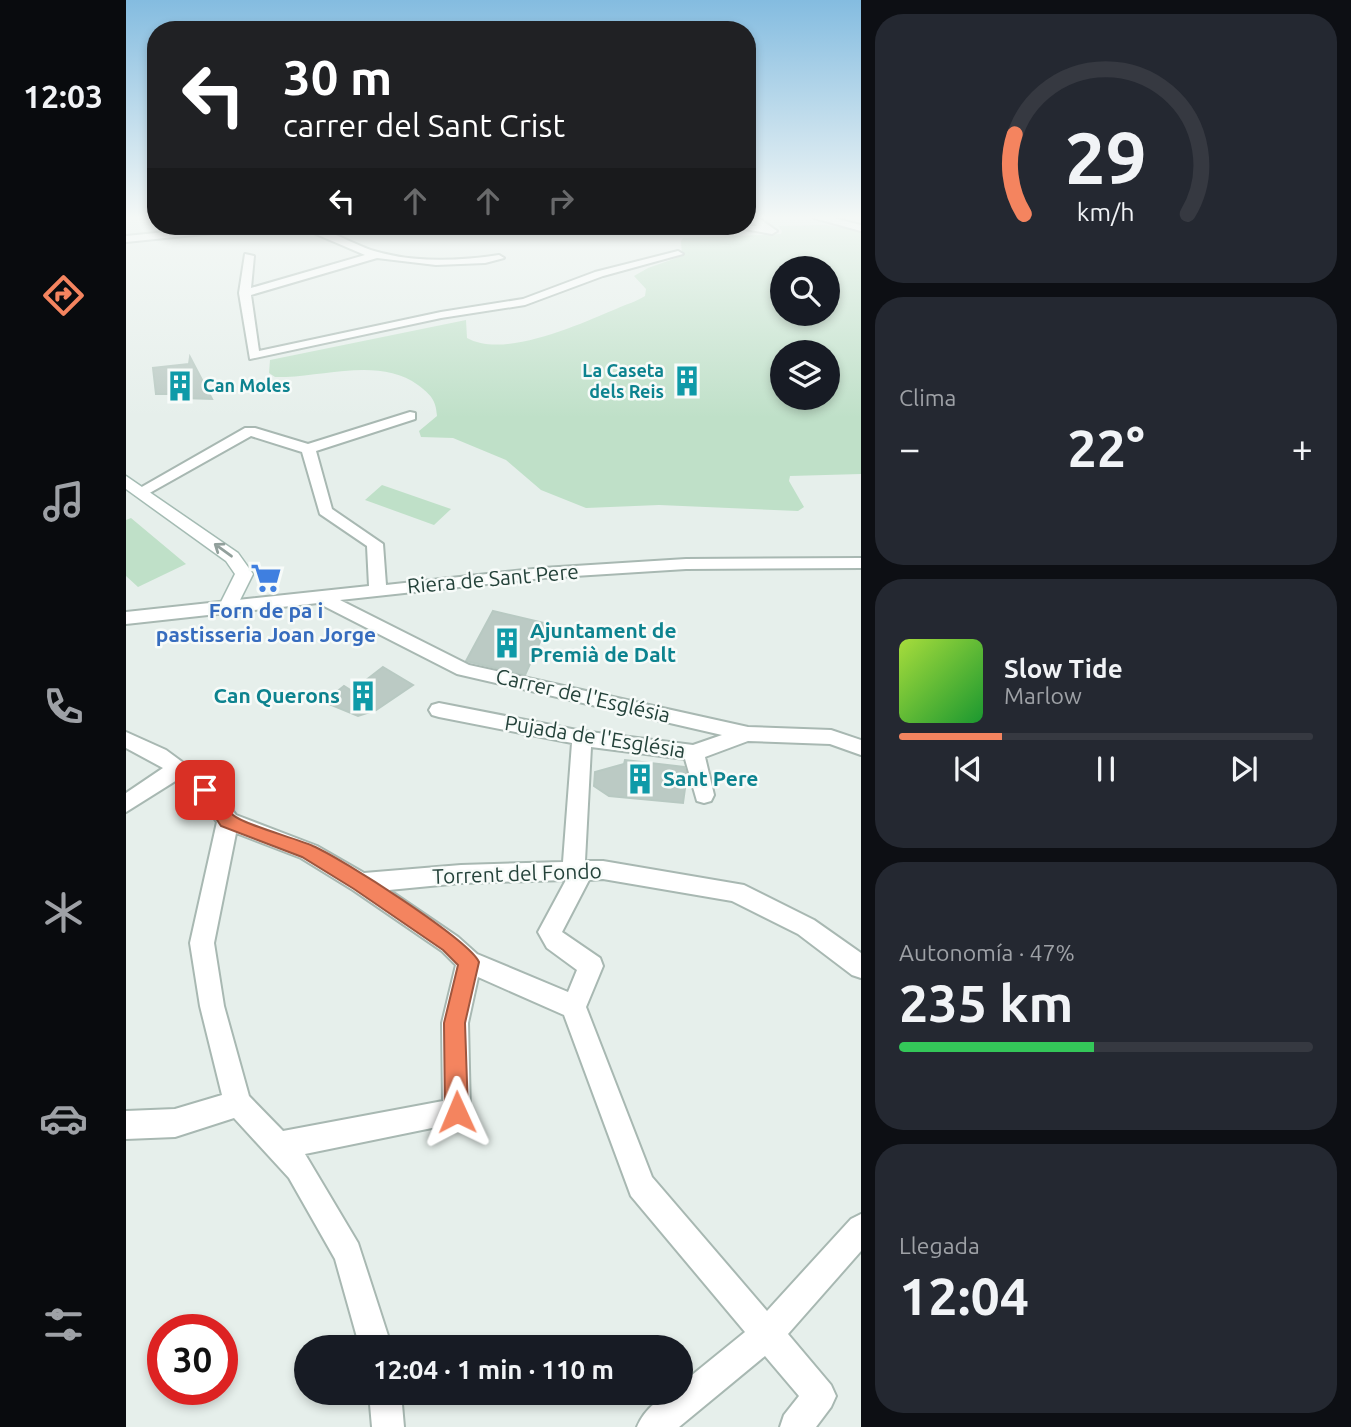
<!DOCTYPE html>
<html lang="es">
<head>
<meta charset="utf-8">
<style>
  body { margin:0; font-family:Ubuntu,sans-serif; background:#242831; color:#f1f3f6; height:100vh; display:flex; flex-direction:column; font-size:26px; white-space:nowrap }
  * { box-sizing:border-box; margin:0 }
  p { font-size:23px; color:#9ea1a6 }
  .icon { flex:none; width:38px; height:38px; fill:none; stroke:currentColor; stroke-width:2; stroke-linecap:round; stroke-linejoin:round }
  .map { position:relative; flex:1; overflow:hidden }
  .drawer { display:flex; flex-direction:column; gap:14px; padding:14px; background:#0d0f14; width:490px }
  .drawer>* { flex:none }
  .top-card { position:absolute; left:21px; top:21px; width:609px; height:214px; border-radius:28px; box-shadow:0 4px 10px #0003; background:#202124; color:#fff; overflow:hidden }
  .buttons { position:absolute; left:644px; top:256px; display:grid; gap:14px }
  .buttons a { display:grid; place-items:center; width:70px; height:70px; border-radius:50%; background:#171b24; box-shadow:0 4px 10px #0003; font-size:35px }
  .speed { position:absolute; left:21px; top:1314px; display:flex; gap:14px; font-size:35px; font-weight:700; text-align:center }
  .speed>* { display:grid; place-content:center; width:91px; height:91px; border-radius:50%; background:#171b24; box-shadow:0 4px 10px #0003; line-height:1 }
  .speed .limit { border:10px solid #d22; background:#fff; color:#111 }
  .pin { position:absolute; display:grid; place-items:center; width:60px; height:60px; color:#fff; margin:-30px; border-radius:14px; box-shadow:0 4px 10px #0006 }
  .me { position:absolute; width:77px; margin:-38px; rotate:359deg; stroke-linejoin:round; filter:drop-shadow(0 0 5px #0008) }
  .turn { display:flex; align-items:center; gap:24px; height:147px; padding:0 21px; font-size:32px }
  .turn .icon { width:91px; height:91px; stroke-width:2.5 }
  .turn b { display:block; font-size:49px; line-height:60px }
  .lanes { display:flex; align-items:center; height:66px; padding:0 21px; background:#0003; justify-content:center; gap:35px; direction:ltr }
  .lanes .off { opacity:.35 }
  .big { font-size:52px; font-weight:700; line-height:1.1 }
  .drawer .widget { flex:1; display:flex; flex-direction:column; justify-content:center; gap:10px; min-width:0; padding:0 24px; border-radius:28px; background:#242831 }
  .drawer .dial { align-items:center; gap:0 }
  .dial svg { height:182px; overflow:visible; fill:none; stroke:#363941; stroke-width:7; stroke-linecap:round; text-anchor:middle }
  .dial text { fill:#f1f3f6; stroke:none }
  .song { display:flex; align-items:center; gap:21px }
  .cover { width:84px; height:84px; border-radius:10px; background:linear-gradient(135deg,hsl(80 70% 55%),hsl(130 70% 35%)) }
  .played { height:7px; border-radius:4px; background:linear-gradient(90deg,#f4845f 25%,#363941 25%) }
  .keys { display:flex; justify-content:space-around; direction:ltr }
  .heat { display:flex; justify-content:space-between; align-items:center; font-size:38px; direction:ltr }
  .charge { height:10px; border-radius:5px; background:linear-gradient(90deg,#34c759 47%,#363941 0) }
  .trip { position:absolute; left:168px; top:1335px; width:399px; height:70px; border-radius:35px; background:#171b24; box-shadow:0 4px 10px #0003; font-weight:700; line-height:70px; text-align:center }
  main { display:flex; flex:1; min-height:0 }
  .tabs { display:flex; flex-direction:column; width:126px; justify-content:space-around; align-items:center; background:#090b0e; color:#9ea1a6 }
  .tabs .icon { width:49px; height:49px }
  .tabs .selected { color:#f4845f }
  .tabs b { font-size:32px; color:#f1f3f6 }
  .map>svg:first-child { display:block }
</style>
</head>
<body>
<main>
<nav class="tabs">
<b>12:03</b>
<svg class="icon selected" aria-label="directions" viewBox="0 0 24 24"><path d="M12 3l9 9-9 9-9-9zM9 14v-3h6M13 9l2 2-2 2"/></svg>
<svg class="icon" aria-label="music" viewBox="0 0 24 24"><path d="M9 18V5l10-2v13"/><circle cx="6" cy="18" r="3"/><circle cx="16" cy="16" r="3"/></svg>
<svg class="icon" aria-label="phone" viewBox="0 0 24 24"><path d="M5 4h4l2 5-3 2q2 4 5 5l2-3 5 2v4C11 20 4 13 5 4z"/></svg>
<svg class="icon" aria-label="climate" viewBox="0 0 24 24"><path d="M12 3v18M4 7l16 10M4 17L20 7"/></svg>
<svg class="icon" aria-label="car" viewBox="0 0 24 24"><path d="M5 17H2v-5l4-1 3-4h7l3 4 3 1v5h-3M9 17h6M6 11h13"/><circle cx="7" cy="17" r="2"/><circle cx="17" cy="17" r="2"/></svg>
<svg class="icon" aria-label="filters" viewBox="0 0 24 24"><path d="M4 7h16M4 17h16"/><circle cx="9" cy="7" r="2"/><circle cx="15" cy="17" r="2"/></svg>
</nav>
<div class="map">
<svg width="735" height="1427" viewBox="0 0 735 1427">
  <rect width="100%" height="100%" fill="#e6efeb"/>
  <path fill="#bfe0c8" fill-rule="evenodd" d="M699 225 735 230V474L664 476 663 481 678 507 672 511 533 505 460 508 415 490 380 460 327 438 295 437 293 431 311 416C310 400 305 395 292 385 256 358 202 375 160 377H149L143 373 144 360 340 320 341 338C378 359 454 324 490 309 500 304 510 302 519 296L520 289 508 276 522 268 556 256 555 241 557 238 655 234 656 231 652 226ZM656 268H702V313H656ZM656 352H702V397H656Z
    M256 485 325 509 308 525 239 500Z
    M5 518 60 564 12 587 0 576V520Z"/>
  <path fill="#bbcac4" stroke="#b8c9c2" stroke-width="2" d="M64 357 86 399 57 398 58 394H30L27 368 63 364Z
    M367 611 422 624 399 675 340 661Z
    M257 667 287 685 250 710 232 716 198 702 218 686 226 691Z
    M499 760 558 767 561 774 557 803 483 796 468 786 469 772 498 764Z"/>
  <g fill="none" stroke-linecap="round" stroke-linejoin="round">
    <g stroke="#a8b8b2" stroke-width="4">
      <path id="street" d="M621 218H632L651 231 646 234 601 226H631Z
        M688 218H707L735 225V231Z
        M100 226H132L127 229 0 242V236Z
        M171 226C198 225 223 243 248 251 288 263 333 261 373 255L378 258 359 263 310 265 251 258 125 295 133 351 315 312 397 299 469 272 552 251 557 254 477 276 399 305 315 318 124 359 113 293 119 254 128 256 125 288 239 255Z
        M222 226H283L278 229H227Z
        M284 412 289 413V419L190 451 206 509 257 544 260 585 417 568 560 559 735 558V568L560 569 417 578 214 600 343 665 622 727 705 730 735 740V755L704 744 622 741 579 757 588 795 585 801 578 803 571 801 559 759 465 747 459 861H477L618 885 688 920 735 953V978L726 975 672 934 606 901 477 879 463 880 436 932 474 958 477 966 460 1007 526 1177 641 1311 725 1219 735 1214V1251L662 1334 705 1385 710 1396 705 1407 690 1427H654L658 1415 673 1396 639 1356 553 1427H511C518 1410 536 1393 555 1393V1384L619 1332 505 1196 438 1015 352 977 342 1023 344 1112 340 1121 179 1154 232 1243 266 1348H234L209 1259 163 1178 108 1118 49 1137 0 1139V1111L49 1109 96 1095 74 1006 64 943 91 822 72 796 51 780 0 812V793L37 768 0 748V732L40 750 86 784 110 815 191 846 238 873 335 865 437 862 446 743 313 717 306 715 303 710 306 705 313 703 456 731 567 745 596 735 331 674 192 603 0 624V612L243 586 241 546 194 514 176 452 125 436 20 495H10L7 492 119 428H129L182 444ZM110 833 175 858 227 890 316 951 330 965 316 1023 317 1101 157 1131 123 1096 98 1006 88 943ZM440 880 412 932 421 948 451 970 442 992 351 954 332 937 263 890 335 883Z
        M243 1393H275L278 1427H246Z"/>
    </g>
    <g stroke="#a4bbb3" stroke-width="3">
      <path id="secondary" d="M0 476 112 553 127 574 109 610H95L93 606 109 574 100 561 0 489Z"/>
    </g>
    <use href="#street" fill="#fff" fill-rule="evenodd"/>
    <use href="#secondary" fill="#fff" fill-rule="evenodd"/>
  </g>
  <defs><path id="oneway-shaft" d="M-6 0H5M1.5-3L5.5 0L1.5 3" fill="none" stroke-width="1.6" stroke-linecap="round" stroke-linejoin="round" transform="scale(1.75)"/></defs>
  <use stroke="#92a09c" href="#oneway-shaft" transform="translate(97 550) rotate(-144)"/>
  <linearGradient id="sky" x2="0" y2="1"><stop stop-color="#84bce0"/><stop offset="0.52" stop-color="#f4f8f6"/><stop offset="1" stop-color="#f4f8f6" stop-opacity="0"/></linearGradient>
  <rect width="735" height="418" fill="url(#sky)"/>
  <path fill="#f4845f" stroke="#9f563e" stroke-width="2" d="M79 784C93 788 97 806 107 815 118 825 170 838 187 846 215 858 342 939 353 962L339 1023 342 1112 338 1120 331 1123 323 1120 319 1112 318 1023 332 965 317 950 228 889 176 857 95 826 71 790 73 786Z"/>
  <defs>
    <g id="building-bare" transform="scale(2.415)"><path d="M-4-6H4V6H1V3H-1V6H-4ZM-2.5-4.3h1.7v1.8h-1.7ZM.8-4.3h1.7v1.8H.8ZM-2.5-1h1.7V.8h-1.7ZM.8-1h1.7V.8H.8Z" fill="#0f9aa8" stroke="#f7fbf9" stroke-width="2.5" paint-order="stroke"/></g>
    <g id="supermarket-bare" transform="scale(2.415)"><path d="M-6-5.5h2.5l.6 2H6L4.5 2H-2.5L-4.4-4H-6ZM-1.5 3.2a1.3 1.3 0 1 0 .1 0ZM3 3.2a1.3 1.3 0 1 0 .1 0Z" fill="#3f7fe0" stroke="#f7fbf9" stroke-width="2.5" paint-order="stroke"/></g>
  </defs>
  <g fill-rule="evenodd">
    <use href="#building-bare" x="561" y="381"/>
    <use href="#building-bare" x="54" y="386"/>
    <use href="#supermarket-bare" x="140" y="578"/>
    <use href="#building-bare" x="381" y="643"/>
    <use href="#building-bare" x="237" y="696"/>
    <use href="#building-bare" x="514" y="779"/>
  </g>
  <g text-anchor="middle" stroke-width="5" stroke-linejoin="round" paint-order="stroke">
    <g font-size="18" font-weight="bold" fill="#0d838f" stroke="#f7fbf9" text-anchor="end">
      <text x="538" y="377">La Caseta<tspan x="538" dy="21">dels Reis</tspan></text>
      <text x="77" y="392" text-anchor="start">Can Moles</text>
    </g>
    <g font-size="21" fill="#24423a" stroke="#f7fbf9">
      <text transform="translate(367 579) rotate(-5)" y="7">Riera de Sant Pere</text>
      <text transform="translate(457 696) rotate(13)" y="7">Carrer de l'Església</text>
      <text transform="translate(469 737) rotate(9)" y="7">Pujada de l'Església</text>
      <text transform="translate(391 874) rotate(-2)" y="7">Torrent del Fondo</text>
    </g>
    <g font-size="21" font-weight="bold" fill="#366cbe" stroke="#f7fbf9">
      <text x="140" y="618">Forn de pa i<tspan x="140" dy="24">pastisseria Joan Jorge</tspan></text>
    </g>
    <g font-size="21" font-weight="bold" fill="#0d838f" stroke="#f7fbf9" text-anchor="start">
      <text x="404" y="638">Ajuntament de<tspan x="404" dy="24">Premià de Dalt</tspan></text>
      <text x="214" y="703" text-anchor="end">Can Querons</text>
      <text x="537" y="786">Sant Pere</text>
    </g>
  </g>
</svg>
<div class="buttons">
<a><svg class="icon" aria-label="search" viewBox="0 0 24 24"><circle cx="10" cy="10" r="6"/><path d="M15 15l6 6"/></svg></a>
<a><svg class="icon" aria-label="layers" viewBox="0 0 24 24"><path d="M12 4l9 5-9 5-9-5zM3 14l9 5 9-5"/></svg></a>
</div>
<div class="speed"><div class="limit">30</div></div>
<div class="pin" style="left:79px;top:790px;background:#d93025"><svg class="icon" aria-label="arrive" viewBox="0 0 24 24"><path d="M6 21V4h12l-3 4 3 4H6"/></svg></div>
<svg class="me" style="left:331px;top:1112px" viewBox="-20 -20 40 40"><path d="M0-17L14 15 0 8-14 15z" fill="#f4845f" stroke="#fff" stroke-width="4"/></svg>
<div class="trip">12:04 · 1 min · 110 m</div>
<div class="top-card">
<div class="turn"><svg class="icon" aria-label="left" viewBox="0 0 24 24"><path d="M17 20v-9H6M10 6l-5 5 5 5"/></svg><div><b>30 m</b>carrer del Sant Crist</div></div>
<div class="lanes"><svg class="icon" aria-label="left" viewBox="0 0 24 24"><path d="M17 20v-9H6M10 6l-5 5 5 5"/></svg><svg class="icon off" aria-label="ahead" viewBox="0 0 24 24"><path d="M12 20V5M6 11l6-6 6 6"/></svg><svg class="icon off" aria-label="ahead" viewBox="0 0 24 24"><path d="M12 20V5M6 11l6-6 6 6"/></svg><svg class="icon off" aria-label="right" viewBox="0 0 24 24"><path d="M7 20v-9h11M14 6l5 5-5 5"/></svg></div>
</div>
</div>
<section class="drawer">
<div class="widget dial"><svg viewBox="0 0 100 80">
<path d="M14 69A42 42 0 1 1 86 69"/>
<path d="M14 69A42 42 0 0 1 10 34" stroke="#f4845f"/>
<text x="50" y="56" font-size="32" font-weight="700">29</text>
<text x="50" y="72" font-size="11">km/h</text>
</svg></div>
<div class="widget"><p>Clima</p>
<div class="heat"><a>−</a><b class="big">22°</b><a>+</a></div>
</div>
<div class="widget">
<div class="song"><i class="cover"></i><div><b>Slow Tide</b><p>Marlow</p></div></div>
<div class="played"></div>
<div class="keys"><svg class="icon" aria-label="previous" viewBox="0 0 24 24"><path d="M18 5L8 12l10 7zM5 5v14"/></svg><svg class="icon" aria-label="pause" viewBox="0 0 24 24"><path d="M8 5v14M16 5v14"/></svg><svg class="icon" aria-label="next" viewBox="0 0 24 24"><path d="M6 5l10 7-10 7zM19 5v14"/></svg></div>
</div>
<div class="widget"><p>Autonomía · 47%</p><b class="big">235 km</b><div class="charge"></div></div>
<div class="widget"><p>Llegada</p><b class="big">12:04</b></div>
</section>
</main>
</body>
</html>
